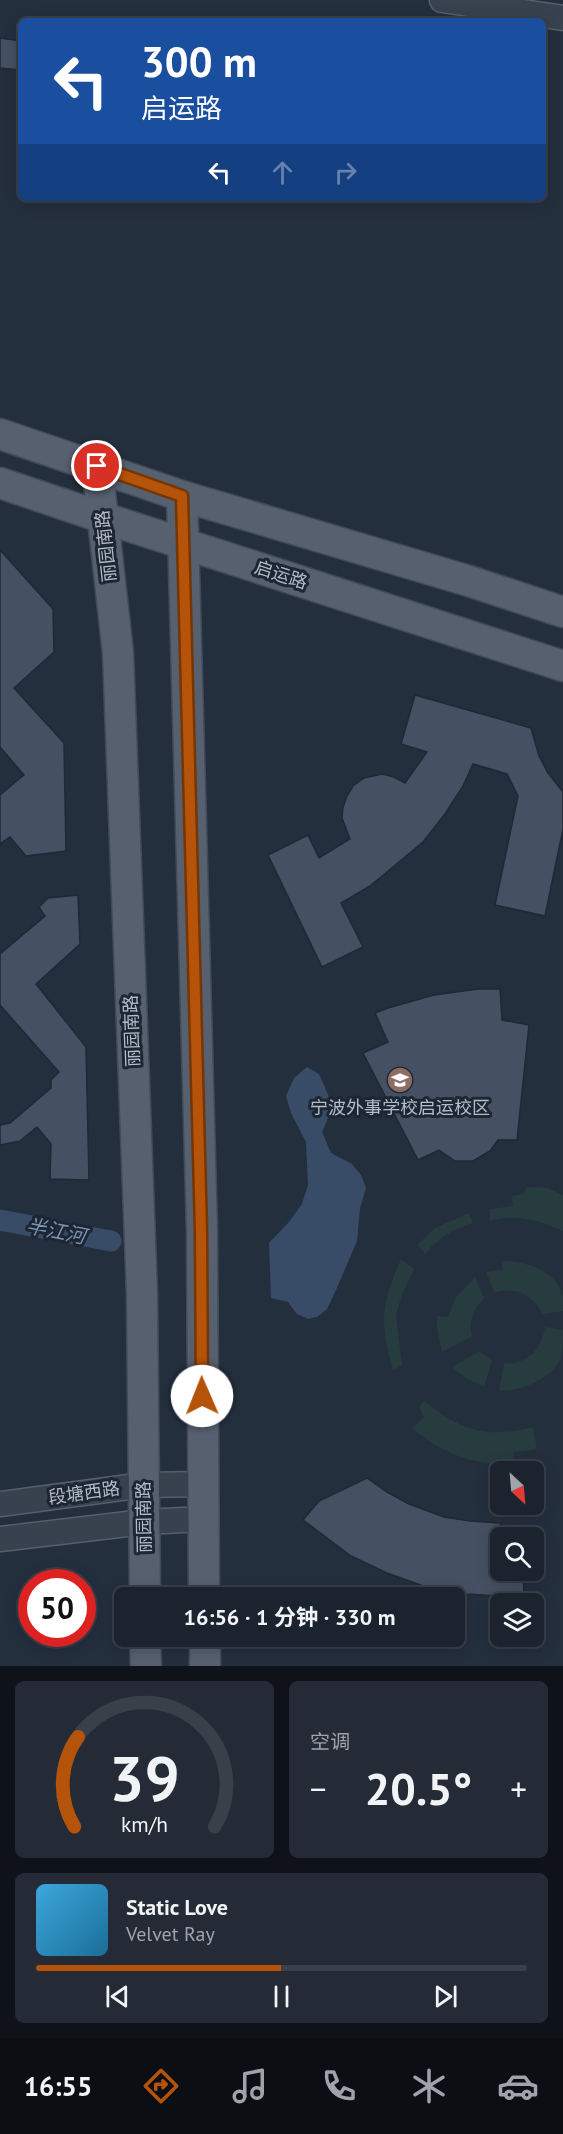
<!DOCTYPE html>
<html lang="zh">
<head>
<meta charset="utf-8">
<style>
  body { margin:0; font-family:"PT Sans","Noto Sans SC",sans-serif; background:#242b36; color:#f1f3f6; height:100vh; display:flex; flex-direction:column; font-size:22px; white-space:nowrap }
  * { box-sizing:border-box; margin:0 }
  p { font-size:20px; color:#a0a4aa }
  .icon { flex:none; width:33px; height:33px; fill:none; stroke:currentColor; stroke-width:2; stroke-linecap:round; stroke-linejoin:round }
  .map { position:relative; height:1666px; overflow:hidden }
  .side { display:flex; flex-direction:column; gap:15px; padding:15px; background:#0f1319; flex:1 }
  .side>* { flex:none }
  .hud { position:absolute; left:18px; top:18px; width:528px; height:183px; border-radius:9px; box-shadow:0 3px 15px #0003,0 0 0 2px #39404a; background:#1a4fa0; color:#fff; overflow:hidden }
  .needle { width:39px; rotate:154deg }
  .tools { position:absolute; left:490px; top:1461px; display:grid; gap:12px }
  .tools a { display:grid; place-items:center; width:54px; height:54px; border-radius:9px; background:#1b232e; box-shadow:0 3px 15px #0003,0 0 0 2px #39404a; font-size:30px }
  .speed { position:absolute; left:18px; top:1569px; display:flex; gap:12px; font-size:30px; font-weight:700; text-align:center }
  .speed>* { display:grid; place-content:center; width:78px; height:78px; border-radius:50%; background:#1b232e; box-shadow:0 3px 15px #0003,0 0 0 2px #39404a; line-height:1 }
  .speed .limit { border:9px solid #d22; background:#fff; color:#111 }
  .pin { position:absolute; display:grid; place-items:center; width:51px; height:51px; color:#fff; margin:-26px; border:3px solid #fff; border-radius:50%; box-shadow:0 2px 6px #0007 }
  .me { position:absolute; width:66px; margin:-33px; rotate:359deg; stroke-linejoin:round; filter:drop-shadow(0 0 4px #0008) }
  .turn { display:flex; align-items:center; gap:21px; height:126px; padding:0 24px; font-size:27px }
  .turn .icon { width:78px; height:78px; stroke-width:2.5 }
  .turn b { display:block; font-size:42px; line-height:51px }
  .lanes { display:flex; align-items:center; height:57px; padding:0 24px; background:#0003; justify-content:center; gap:30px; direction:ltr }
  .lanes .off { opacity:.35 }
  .big { font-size:45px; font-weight:700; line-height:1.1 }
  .side .card { flex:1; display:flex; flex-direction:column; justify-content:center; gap:9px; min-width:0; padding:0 21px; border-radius:9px; background:#242b36 }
  .side .dial { align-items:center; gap:0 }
  .dial svg { height:156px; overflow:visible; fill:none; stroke:#39404a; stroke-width:7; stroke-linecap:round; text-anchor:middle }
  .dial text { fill:#f1f3f6; stroke:none }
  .song { display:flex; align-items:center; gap:18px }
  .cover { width:72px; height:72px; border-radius:9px; background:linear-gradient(135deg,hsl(200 70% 55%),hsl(200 70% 35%)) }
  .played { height:6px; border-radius:3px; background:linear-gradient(90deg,#b45309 50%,#39404a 50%) }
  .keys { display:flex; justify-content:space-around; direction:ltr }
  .heat { display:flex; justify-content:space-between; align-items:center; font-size:33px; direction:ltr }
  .side .tiles { flex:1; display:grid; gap:15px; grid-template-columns:1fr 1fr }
  .card:last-child { grid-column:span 2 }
  .trip { position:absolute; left:114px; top:1587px; width:351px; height:60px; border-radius:9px; background:#1b232e; box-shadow:0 3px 15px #0003,0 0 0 2px #39404a; font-weight:700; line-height:60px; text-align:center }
  .tabs { display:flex; height:96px; justify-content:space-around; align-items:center; background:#0b0e12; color:#a0a4aa }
  .tabs .icon { width:42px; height:42px }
  .tabs .on { color:#b45309 }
  .tabs b { font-size:27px; color:#f1f3f6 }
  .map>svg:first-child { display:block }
</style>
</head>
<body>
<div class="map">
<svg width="563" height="1666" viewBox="0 0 563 1666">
  <rect width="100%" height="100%" fill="#242f3e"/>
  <path fill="#263c3f" d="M527 1187 548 1188 563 1195V1231C542 1221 514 1213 490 1221V1209L513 1206 512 1196 523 1194Z
    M469 1213 473 1223C453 1229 438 1238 425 1254L417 1245 435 1228Z
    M401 1259 414 1269 402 1294 396 1315 402 1365 393 1371C380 1321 380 1307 401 1259Z
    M502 1261C525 1261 557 1270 563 1297 563 1301 563 1307 563 1311L543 1314C532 1294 517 1287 494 1292L486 1272 503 1270Z
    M475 1277 484 1298C474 1309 468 1321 472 1336L442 1352 437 1328V1316L448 1317 456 1297Z
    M545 1327 563 1330C563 1338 563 1351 561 1359 552 1378 519 1393 499 1390L504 1364C528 1363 541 1351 545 1327Z
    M480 1351 492 1361 484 1386 467 1379 452 1367Z
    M425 1401C460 1431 488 1439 533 1427L537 1449 514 1452 513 1465C468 1463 447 1456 412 1428L424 1417 419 1406Z"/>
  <path fill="#394c67" d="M307 1067 319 1074 333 1106 322 1132 331 1153 352 1164 361 1175 366 1188 360 1208 357 1241 336 1290 327 1309 317 1317 308 1319 297 1314 288 1302 271 1298 269 1243 289 1222 302 1204 308 1185 306 1142 291 1113 286 1096 294 1078Z"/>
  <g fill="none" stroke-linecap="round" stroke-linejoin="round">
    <path stroke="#394c67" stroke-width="21" d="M0 1220 111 1241"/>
  </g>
  <path fill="#455162" stroke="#1f2835" stroke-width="1.5" d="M0 38 21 41V70L0 68Z
    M0 550 53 609 54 652 14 688 64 743 66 851 26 856 10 837 0 844V795L24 775 0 747Z
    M415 695 531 728 539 756 548 773 563 792V829L545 916 495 905 518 796 507 774 473 764 463 786 445 814 423 842 370 886 341 903 363 947 322 967 268 855 308 835 319 858 350 839 342 818 343 807 347 796 353 786 364 778 382 774 394 777 405 783 427 752 401 744Z
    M78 895 80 944 36 984 86 1047 89 1180 50 1179 51 1144 37 1127 20 1141 0 1145V1125L10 1123 51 1088V1080L59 1072 0 1005V954L45 916 39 907 48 898Z
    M478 989H500L502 1020 529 1025 517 1140H498L490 1151 473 1161H455L439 1150 418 1160 363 1053 388 1042 375 1013 388 1008 434 995Z
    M367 1478 387 1492 409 1504 444 1517 470 1521 500 1523 507 1538H501V1570H523L524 1594 499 1596 466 1594 429 1588 387 1573 351 1556 303 1520 319 1501Z"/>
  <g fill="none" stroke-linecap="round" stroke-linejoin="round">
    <g stroke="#565f6c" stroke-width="27">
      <path id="minor" d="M442 0 563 18
        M0 1504 144 1485 203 1484
        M0 1539 144 1522 204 1519"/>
    </g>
    <g stroke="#414a57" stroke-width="33">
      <path id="major" d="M0 434 182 496 469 581 563 612
        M97 466 118 653 142 1294 145 1598
        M0 483 104 518 563 666
        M182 496 202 1231 204 1598
        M145 1636 146 1666
        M205 1636V1666"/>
    </g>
    <use href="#minor" stroke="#38414e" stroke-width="24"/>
    <use href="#major" stroke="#56606e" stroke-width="30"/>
  </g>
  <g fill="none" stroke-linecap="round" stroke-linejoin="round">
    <g stroke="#753606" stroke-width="15">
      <path id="route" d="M97 466 182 496 201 1232 202 1396"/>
    </g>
    <use href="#route" stroke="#b45309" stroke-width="10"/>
  </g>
  <defs>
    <g id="school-disc" transform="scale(1.35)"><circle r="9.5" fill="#8d6e63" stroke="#1d2633"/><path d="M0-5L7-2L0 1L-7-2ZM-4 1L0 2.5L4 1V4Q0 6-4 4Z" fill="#fff"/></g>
  </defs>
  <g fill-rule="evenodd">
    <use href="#school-disc" x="400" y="1080"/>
  </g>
  <g text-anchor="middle" stroke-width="6" stroke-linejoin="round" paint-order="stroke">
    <g font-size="18" fill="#b4bcc9" stroke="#1d2633">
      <text transform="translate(106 546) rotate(-96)" y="6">丽园南路</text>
      <text transform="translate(281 575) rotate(18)" y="6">启运路</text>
      <text transform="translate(132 1031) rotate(-92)" y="6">丽园南路</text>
      <text transform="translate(84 1493) rotate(-8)" y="6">段塘西路</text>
      <text transform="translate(144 1517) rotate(-91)" y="6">丽园南路</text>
    </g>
    <g font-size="18" fill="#b4bcc9" stroke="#1d2633">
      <text x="400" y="1114">宁波外事学校启运校区</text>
    </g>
    <g font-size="20" font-style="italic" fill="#7c92b1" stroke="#1d2633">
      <text transform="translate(56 1231) rotate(11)" y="7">半江河</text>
    </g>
  </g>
</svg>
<div class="tools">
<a><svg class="needle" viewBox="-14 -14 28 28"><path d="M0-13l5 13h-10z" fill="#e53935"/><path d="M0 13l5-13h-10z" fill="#a0a4aa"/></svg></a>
<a><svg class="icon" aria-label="search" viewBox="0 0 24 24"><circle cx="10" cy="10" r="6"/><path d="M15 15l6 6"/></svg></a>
<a><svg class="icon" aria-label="layers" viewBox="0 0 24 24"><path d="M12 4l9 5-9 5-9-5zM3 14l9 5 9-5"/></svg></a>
</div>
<div class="speed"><div class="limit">50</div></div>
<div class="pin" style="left:97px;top:466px;background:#d93025"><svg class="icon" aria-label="arrive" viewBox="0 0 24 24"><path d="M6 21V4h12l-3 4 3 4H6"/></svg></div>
<svg class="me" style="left:202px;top:1396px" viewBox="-20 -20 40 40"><circle r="19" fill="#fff"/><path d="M0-13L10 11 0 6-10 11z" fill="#b45309"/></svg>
<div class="trip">16:56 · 1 分钟 · 330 m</div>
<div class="hud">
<div class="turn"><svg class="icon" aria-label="left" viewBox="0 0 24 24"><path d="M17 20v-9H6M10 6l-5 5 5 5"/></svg><div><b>300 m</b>启运路</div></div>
<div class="lanes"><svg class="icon" aria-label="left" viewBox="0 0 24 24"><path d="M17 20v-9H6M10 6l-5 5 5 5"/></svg><svg class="icon off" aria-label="ahead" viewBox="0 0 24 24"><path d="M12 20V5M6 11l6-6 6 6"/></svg><svg class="icon off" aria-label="right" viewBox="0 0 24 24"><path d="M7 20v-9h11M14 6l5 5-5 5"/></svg></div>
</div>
</div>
<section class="side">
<div class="tiles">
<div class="card dial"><svg viewBox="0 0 100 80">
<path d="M14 69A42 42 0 1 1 86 69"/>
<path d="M14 69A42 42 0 0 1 16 23" stroke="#b45309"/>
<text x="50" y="56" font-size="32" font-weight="700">39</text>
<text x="50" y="72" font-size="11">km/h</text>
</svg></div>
<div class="card"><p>空调</p>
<div class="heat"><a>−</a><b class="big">20.5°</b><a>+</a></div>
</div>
<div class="card">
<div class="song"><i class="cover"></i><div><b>Static Love</b><p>Velvet Ray</p></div></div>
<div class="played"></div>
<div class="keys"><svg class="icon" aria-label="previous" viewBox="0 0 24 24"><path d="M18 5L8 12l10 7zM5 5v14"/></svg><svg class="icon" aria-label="pause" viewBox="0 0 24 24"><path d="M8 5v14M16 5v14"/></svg><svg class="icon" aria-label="next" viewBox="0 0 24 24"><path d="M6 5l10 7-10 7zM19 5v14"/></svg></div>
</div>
</div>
</section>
<nav class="tabs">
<b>16:55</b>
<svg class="icon on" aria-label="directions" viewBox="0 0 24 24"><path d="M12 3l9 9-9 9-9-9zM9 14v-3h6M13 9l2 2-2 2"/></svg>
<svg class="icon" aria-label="music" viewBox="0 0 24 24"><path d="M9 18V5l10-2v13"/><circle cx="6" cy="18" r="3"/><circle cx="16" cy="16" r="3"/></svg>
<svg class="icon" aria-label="phone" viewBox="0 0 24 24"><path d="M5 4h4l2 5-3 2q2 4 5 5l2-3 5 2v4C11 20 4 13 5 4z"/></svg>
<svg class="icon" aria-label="climate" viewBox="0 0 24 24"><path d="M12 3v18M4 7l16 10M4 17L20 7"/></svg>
<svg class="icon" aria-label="car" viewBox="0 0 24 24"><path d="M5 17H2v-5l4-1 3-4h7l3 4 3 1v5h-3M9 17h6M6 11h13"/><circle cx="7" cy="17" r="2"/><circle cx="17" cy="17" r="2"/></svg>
</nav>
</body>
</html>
